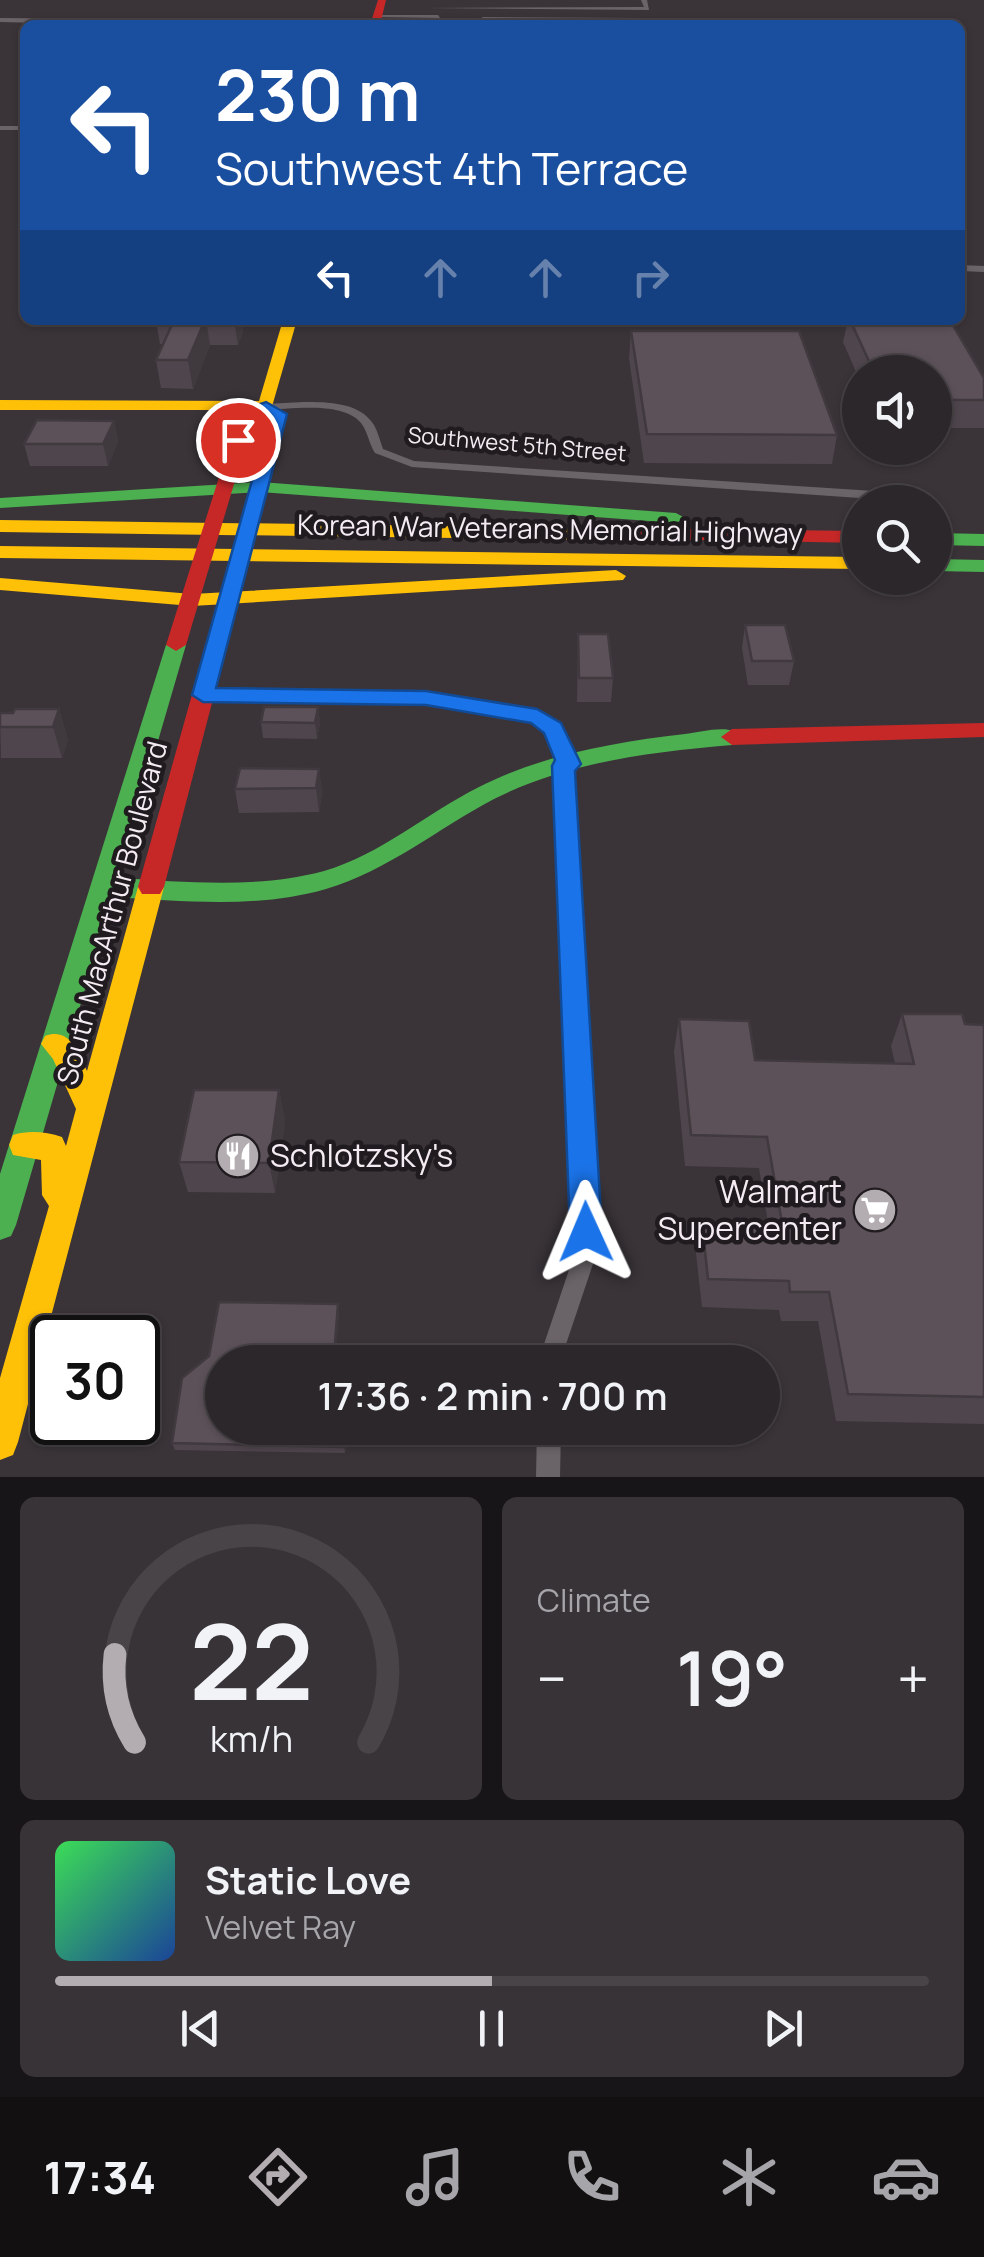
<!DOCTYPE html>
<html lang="en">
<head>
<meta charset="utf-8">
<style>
  body { margin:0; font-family:Manrope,sans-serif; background:#383337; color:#f1f3f6; height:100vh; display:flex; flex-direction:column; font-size:38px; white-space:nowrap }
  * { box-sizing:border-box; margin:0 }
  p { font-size:32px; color:#a6a5a9 }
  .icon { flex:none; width:55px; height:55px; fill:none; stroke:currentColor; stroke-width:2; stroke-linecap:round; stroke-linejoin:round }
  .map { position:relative; height:1477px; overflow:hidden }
  .side { display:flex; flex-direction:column; gap:20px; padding:20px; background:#181518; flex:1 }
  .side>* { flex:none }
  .top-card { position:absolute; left:20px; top:20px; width:945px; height:305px; border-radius:15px; box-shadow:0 2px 8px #0004,0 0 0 2px #484447; background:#1a4fa0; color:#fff; overflow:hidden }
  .controls { position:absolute; left:842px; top:355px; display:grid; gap:20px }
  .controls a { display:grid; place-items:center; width:110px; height:110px; border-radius:50%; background:#2c272b; box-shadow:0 2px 8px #0004,0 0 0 2px #484447; font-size:50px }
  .speed { position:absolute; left:30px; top:1315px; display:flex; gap:20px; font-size:50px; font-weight:700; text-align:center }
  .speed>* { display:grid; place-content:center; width:130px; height:130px; border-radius:50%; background:#2c272b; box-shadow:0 2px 8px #0004,0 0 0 2px #484447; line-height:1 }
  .speed .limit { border:5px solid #111; border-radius:15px; background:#fff; color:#111 }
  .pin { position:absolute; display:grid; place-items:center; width:85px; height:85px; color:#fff; margin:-42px; border:5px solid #fff; border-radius:50%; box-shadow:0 2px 10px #0007 }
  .me { position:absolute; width:110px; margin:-55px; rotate:359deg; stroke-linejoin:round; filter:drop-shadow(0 0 8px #0008) }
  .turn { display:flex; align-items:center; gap:35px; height:210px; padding:0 30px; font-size:45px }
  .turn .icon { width:130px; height:130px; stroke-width:2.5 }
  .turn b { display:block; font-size:70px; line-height:85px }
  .lanes { display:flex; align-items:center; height:95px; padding:0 30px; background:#0003; justify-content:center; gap:50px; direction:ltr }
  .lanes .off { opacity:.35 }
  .big { font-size:75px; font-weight:600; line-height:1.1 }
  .side .widget { flex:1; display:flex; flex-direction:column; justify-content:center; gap:15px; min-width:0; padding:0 35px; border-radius:15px; background:#383337 }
  .side .dial { align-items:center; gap:0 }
  .dial svg { height:260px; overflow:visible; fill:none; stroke:#484447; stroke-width:7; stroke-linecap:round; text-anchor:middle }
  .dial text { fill:#f1f3f6; stroke:none }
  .song { display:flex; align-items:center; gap:30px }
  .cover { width:120px; height:120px; border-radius:15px; background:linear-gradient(135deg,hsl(130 70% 55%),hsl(220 70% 35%)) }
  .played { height:10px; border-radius:5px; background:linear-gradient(90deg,#b3acb1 50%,#484447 50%) }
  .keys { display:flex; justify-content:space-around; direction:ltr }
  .heat { display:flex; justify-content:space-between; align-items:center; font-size:55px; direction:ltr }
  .side .tiles { flex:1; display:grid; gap:20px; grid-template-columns:1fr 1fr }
  .widget:last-child { grid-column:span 2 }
  .trip { position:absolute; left:205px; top:1345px; width:575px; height:100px; border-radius:50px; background:#2c272b; box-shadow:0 2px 8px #0004,0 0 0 2px #484447; font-weight:600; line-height:100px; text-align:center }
  .dock { display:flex; height:160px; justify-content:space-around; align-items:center; background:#121011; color:#a6a5a9 }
  .dock .icon { width:70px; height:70px }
  .dock .on { color:#b3acb1 }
  .dock b { font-size:45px; color:#f1f3f6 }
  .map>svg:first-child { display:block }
</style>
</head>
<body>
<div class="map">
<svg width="984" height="1477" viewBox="0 0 984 1477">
  <rect width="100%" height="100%" fill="#3a3439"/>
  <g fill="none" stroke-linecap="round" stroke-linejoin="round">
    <path fill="#6a6468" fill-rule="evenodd" d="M641 0H647L649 10 424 8 644 7Z
      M438 15 440 18 374 17 377 15Z
      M483 17 643 18 647 25H641L640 22 484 21 478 25H471Z
      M0 18 98 19 127 25 0 22Z
      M0 126H25V130H0Z
      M960 265 984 266V272L960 271Z
      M304 402C327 402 360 402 374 425 378 432 380 441 383 449L414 461 874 491 880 495 874 499 412 467 375 453C369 444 368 432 361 423 343 401 291 409 265 410L260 407 265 404Z
      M203 690 426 693 537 712C562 723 566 741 577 764L572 768 597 1233 593 1264 560 1362H538L571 1264 575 1233 556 766 560 762 547 732 533 721 426 703 198 698 196 695Z
      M537 1428H561L560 1477H536Z"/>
    <path fill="#4caf50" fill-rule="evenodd" d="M260 482 676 513 685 518 676 523 260 492 0 508V498Z
      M935 533 984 534V546L935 545Z
      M935 559 984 560V572L935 571Z
      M176 639 186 645 118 878C186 882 257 889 324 871 380 855 427 813 479 787 542 755 615 742 685 734 702 732 732 723 743 737L732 745C651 752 567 762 494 799 437 829 389 870 326 889 257 909 183 901 112 897L16 1225 11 1236 0 1240V1174L166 645Z"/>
    <path fill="#ffc107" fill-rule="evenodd" d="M283 320H297L271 410H0V400L259 401Z
      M0 520 606 528 615 534 606 540 0 532Z
      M0 546 860 557V569L0 558Z
      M616 570 626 576 623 580 192 606 0 590V578L192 594Z
      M151 877 160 880 164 887 18 1442 13 1455 0 1460V1378L49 1206 42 1195 41 1160 13 1155 9 1145 13 1135C29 1130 46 1132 62 1137L66 1146 76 1109 53 1059 41 1044 45 1036C70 1027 78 1052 87 1071L138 887 142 880Z"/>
    <path fill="#c62828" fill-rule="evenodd" d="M378 0H386L380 25H370Z
      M265 402 287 415 164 887 160 894H142L138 887 270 417 264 413 254 417 186 645 176 651 166 645 239 414Z
      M606 528 860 531V543L599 538 597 534Z
      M984 723V737L732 745 721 737 732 729Z"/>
  </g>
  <path fill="#4f464d" d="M156 320H241L243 332 238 345H210L193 389 161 388 156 360 163 344H160Z
    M511 320H543V324H511Z
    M848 320H950L984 378V428H935V372H860V381L843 342Z
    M631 331 837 435 832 464 644 463 629 358Z
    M114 421 118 442 108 466H30L24 444Z
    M745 625 794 661 789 685H748L742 648Z
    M578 634 613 678 611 702H577Z
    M318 707 320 723 317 739 263 738 261 722Z
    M59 709 68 740 62 758H1L0 713Z
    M319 769 322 793 319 812 239 813 235 789Z
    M902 1014 965 1024 984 1025V1424L836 1421 818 1321H781L779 1310 702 1307 696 1253 702 1223H768L759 1168 685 1166 674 1051 679 1019 755 1060 895 1063 891 1046Z
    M279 1090 285 1121 275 1193 188 1192 179 1162Z
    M338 1304 339 1312 335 1359 349 1428 345 1453 175 1450 172 1443Z"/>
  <path fill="#40393e" d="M205 320H206L210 345 193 389 188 360Z
    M234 320H241L243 332 238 345Z
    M114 421 118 442 108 466 103 444Z
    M318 707 320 723 317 739 315 723Z
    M59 709 68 740 62 758 53 727Z
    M319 769 322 793 319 812 316 788Z
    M279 1090 285 1121 275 1193 269 1163Z
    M338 1304 339 1312 335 1362 334 1356Z
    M347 1428H349L345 1453 344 1447Z"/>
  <path fill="#5c5159" stroke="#40393e" stroke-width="2.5" d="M174 320H205L188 360H156Z
    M850 320H950L984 378V400H935V372H874Z
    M631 331H799L837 435 647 434Z
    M37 420 114 421 103 444H24Z
    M745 625H785L794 661H752Z
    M578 634H608L613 678H579Z
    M264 707H318L315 723 261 722Z
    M15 709H59L53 727H0V713H13Z
    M240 768 319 769 316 788 235 789Z
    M902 1014H962L965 1024 984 1025V1397L848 1394 829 1292H790L789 1281 708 1279 702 1223H782L767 1137 691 1135 679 1019 749 1021 755 1060 914 1064Z
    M194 1090H279L269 1163 179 1162Z
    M219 1302 338 1304 334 1356 338 1362H222V1428H347L344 1447 172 1443 182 1378 209 1356Z"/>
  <path fill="#1a73e8" stroke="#114b97" stroke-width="2.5" d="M266 402 287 414 216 688 426 691 537 709 561 723 581 764 575 771 602 1232 597 1243 586 1248 574 1243 570 1232 552 766 555 760 544 733 531 723 426 705 203 702 192 695 270 416 264 413 254 417 245 444 230 440 241 411Z"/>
  <defs>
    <g id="restaurant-disc" transform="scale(2.25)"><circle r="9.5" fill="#b3acb1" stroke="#201b1f"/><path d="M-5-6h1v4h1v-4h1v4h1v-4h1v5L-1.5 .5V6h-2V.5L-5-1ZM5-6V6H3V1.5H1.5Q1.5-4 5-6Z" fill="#fff"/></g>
    <g id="supermarket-disc" transform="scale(2.25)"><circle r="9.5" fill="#b3acb1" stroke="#201b1f"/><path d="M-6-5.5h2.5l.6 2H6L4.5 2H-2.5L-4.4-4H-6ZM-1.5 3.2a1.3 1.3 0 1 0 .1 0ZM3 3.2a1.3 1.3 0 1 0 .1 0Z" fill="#fff"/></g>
  </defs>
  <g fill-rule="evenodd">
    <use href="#restaurant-disc" x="238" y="1156"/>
    <use href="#supermarket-disc" x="875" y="1210"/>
  </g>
  <g text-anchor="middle" stroke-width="9" stroke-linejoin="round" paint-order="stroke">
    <g font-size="22" fill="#f4ecf2" stroke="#201b1f">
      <text transform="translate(517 444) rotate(5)" y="8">Southwest 5th Street</text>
    </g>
    <g font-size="28" fill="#f4ecf2" stroke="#201b1f">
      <text transform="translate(550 529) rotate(1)" y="10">Korean War Veterans Memorial Highway</text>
      <text transform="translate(112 913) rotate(-75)" y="10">South MacArthur Boulevard</text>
    </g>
    <g font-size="32" fill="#f4ecf2" stroke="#201b1f" text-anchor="start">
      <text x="270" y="1167">Schlotzsky's</text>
      <text x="842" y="1203" text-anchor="end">Walmart<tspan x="842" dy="37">Supercenter</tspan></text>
    </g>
  </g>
</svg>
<div class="controls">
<a><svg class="icon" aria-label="sound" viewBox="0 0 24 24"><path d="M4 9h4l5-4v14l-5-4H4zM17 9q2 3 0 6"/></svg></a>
<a><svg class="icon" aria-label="search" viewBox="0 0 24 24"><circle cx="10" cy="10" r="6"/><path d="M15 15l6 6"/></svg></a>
</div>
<div class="speed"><div class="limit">30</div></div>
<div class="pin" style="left:238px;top:440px;background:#d93025"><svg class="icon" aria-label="arrive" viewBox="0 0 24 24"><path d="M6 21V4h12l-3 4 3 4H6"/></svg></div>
<svg class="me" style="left:586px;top:1232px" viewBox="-20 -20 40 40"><path d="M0-17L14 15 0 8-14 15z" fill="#1a73e8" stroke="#fff" stroke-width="4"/></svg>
<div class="trip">17:36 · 2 min · 700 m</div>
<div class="top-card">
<div class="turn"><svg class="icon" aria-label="left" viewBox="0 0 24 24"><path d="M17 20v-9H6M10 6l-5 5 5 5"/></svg><div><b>230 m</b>Southwest 4th Terrace</div></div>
<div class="lanes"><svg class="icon" aria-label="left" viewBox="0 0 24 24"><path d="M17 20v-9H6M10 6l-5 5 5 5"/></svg><svg class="icon off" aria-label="ahead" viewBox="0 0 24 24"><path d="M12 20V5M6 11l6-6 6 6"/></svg><svg class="icon off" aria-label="ahead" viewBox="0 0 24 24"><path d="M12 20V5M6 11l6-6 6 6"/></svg><svg class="icon off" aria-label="right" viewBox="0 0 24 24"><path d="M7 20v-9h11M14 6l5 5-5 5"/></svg></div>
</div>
</div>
<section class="side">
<div class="tiles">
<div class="widget dial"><svg viewBox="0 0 100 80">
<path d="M14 69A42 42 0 1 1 86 69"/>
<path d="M14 69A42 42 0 0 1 8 42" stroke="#b3acb1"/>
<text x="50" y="56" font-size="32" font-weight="700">22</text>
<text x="50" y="72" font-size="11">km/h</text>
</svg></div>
<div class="widget"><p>Climate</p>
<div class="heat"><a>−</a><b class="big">19°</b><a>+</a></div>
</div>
<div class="widget">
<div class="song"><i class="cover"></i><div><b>Static Love</b><p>Velvet Ray</p></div></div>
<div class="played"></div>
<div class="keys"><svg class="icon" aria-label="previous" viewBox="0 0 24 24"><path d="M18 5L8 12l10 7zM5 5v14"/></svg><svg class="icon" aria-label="pause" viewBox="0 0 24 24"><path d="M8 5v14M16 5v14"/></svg><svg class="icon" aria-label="next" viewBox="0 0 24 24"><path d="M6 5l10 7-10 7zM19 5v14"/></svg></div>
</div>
</div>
</section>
<nav class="dock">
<b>17:34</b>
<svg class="icon on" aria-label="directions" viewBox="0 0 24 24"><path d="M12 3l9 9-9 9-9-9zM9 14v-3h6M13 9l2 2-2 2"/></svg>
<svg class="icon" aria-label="music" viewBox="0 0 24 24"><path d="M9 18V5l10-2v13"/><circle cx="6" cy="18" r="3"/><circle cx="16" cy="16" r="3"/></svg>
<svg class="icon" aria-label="phone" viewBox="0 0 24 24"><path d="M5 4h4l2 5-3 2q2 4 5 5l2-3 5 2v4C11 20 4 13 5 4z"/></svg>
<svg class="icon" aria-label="climate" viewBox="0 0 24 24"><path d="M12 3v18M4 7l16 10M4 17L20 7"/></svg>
<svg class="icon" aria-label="car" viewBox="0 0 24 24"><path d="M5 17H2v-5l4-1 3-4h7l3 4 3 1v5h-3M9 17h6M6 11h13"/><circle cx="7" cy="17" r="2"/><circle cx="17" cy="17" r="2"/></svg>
</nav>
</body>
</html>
